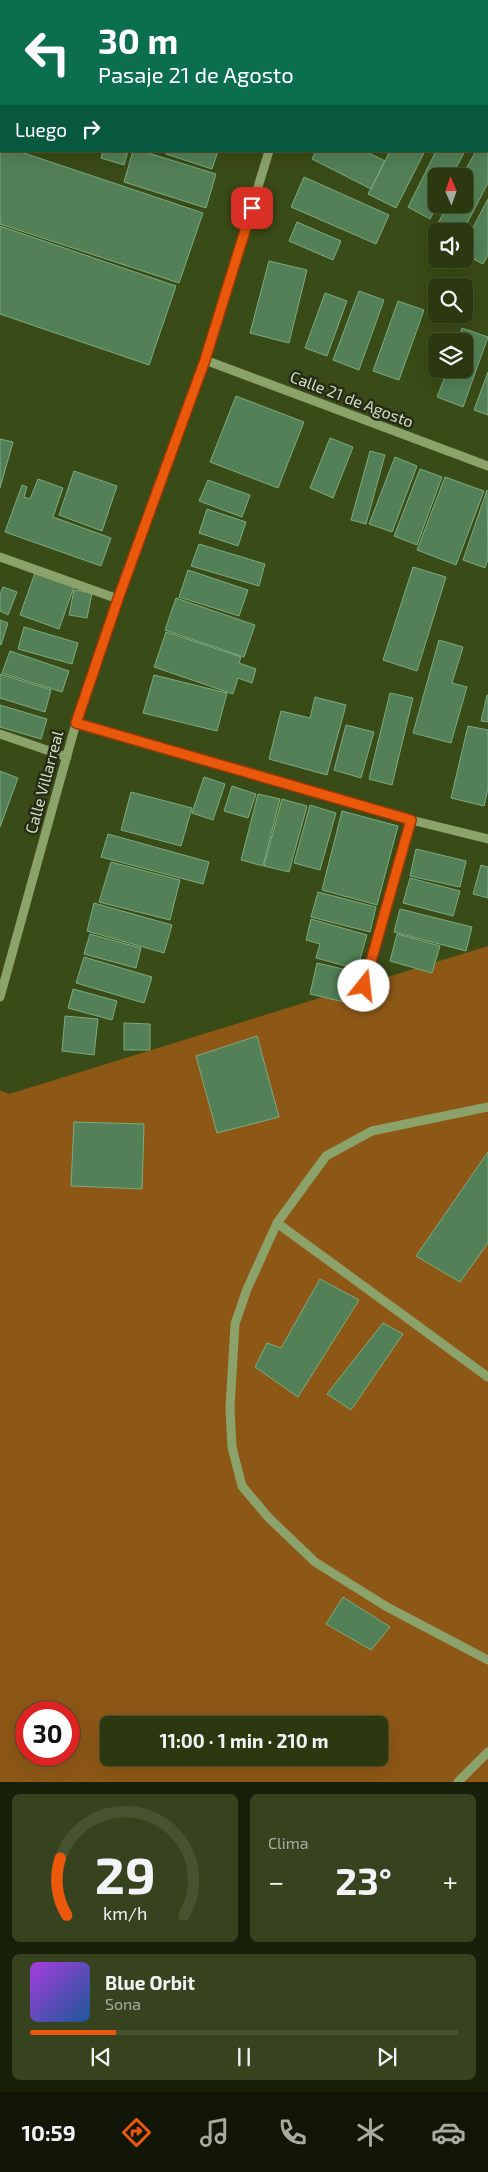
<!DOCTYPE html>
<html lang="es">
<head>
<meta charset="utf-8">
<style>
  body { margin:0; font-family:"Exo 2",sans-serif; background:#37431e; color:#f1f3f6; height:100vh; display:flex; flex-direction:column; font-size:19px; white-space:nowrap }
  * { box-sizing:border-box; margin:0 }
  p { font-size:16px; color:#a6ac9f }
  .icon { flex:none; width:28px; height:28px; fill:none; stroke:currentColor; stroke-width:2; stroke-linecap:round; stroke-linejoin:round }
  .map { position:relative; height:1782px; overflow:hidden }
  .sheet { display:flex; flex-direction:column; gap:12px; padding:12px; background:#181f09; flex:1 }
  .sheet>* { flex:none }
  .banner { position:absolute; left:0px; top:0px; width:489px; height:152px; box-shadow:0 5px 20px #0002,0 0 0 1px #475230; background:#0b6e4f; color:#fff; overflow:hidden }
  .needle { width:32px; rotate:358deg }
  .tools { position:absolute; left:428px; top:168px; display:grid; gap:10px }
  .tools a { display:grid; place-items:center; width:45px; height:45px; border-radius:8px; background:#2b3810; box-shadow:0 5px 20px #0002,0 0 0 1px #475230; font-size:25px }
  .speed { position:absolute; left:15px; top:1701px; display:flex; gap:10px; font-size:25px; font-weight:700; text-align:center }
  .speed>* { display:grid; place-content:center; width:65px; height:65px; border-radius:50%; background:#2b3810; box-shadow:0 5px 20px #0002,0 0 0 1px #475230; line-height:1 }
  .speed .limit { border:8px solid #d22; background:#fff; color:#111 }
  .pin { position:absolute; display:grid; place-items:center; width:42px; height:42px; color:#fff; margin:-21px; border-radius:10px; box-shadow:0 2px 8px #0006 }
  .me { position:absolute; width:55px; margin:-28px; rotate:16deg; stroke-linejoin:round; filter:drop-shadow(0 0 4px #0008) }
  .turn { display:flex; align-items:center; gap:18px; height:105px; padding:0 15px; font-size:22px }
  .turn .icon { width:65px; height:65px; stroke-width:2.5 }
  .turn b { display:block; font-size:35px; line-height:42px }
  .then { display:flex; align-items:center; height:48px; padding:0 15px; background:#0003; gap:10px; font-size:19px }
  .big { font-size:38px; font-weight:700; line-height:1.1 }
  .sheet .card { flex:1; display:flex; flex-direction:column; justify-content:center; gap:8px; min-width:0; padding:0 18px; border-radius:8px; background:#37431e }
  .sheet .dial { align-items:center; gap:0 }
  .dial svg { height:130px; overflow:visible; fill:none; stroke:#475230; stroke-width:7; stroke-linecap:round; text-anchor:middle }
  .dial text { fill:#f1f3f6; stroke:none }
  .song { display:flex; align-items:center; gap:15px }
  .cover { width:60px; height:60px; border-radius:8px; background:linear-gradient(135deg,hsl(280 70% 55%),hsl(210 70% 35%)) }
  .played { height:5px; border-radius:2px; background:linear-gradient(90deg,#ea580c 20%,#475230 20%) }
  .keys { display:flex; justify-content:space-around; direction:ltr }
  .heat { display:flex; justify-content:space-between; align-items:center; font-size:28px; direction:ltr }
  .sheet .tiles { flex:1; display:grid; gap:12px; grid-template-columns:1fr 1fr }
  .card:last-child { grid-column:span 2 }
  .trip { position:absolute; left:100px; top:1716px; width:288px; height:50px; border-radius:8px; background:#2b3810; box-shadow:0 5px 20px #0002,0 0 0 1px #475230; font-weight:700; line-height:50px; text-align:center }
  .tab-bar { display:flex; height:80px; justify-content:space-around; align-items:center; background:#111606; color:#a6ac9f }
  .tab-bar .icon { width:35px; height:35px }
  .tab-bar .active { color:#ea580c }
  .tab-bar b { font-size:22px; color:#f1f3f6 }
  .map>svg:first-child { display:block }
</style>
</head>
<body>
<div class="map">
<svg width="488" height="1782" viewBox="0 0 488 1782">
  <rect width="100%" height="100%" fill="#394b16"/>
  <path fill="#8d5816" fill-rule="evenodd" d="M488 946V1782H0V1090L9 1094ZM26 1712H69V1755H26ZM109 1725H379V1758H109Z"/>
  <path fill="#538056" stroke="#7dab80" d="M198 0H273L272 1Z
    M356 0H417L356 1Z
    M488 144V183L463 231H436V235L433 233 448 204H464L462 176 476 151H488Z
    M0 145 1 151H18L203 213 179 283 0 224Z
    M103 151H128L124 165 101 158Z
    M133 151H142L216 174 206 208 124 182Z
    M167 151H218L212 169 166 154Z
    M316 151H365L385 161 371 189 312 159Z
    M390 151H425L396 208 368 194Z
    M436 151H465L452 176H436V204H438L430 219 408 207Z
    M304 177 389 215 376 244 291 207Z
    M488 199V255L483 264 464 254V245Z
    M297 222 341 241 333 260 289 241Z
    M0 226 176 286 149 365 0 314Z
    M269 261 307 270 289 343 250 333Z
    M359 291 384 300 359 370 333 360Z
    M325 293 347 301 327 356 305 348Z
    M398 301 424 310 399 380 373 371Z
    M462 328 488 337 463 407 437 397 448 369H464V341H458Z
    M488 372V415L474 410Z
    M236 396 304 422 278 488 210 462Z
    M330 438 353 447 333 498 310 488Z
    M0 439 13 442 0 488Z
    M370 451 385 455 366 524 351 520Z
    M395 457 417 466 392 532 369 524Z
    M420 469 442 477 417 545 394 536Z
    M74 471 117 486 102 531 59 515Z
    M445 477 484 491 456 565 417 550Z
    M38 479 63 488 53 517 111 538 101 566 5 532 22 485 27 487 24 497 30 499Z
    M208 480 250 495 242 517 199 501Z
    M487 490 488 559 485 568 463 560Z
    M207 509 246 522 238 546 199 533Z
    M199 544 265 564 259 586 191 566Z
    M413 567 446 577 417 671 383 660Z
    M188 570 248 590 239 616 179 597Z
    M35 573 74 587 59 629 20 615Z
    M3 587 17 592 8 615 0 611V594Z
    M74 590 92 593 87 618 69 615Z
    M176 598 255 625 244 657 165 630Z
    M0 620 8 623 1 645 0 644Z
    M24 627 78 643 72 664 18 649Z
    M166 632 241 657 239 663 256 669 252 683 238 678 233 694 154 667Z
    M439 640 463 647 452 683 467 687 451 743 413 733Z
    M10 651 69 671 62 692 2 673Z
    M0 674 51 690 45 712 0 698Z
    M154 675 227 693 217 731 143 713Z
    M390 693 413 698 392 785 369 779Z
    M487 695H488V722L481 721Z
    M315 697 346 705 327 775 269 759 281 711 310 718Z
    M0 705 47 719 41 739 0 727Z
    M346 725 374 732 361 778 334 770Z
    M468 726 488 730V789L484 806 451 798Z
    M0 771 18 778 0 827Z
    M204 777 225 784 213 820 192 813Z
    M232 786 256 794 248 818 224 811Z
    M131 792 192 808 181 846 121 830Z
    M258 794 280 799 263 866 241 860Z
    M282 799 307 806 289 872 264 866Z
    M310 805 336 813 320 870 294 863Z
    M342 811 398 826 377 905 322 890Z
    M108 834 209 862 203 884 101 857Z
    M416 849 466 861 460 887 410 876Z
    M111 862 180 880 170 920 99 902Z
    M481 865 488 867V898L473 894Z
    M410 878 460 891 453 916 403 903Z
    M318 892 376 907 370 932 311 917Z
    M94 903 172 925 164 953 87 931Z
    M400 909 472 927 466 951 394 932Z
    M311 919 367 935 357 969 316 958 320 944 306 940Z
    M90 934 141 948 136 968 84 954Z
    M397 934 440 946 432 973 390 961Z
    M84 957 152 977 144 1003 76 983Z
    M317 963 356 972 348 1003 310 994Z
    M73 989 117 1001 112 1020 68 1008Z
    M65 1016 98 1019 94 1055 62 1051Z
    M124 1023 150 1024V1050H124Z
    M257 1036 279 1117 217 1133 196 1056Z
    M74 1122 144 1124 142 1189 71 1186Z
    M488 1152V1243L460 1282 416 1256Z
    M320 1279 359 1300 298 1397 255 1367 267 1343 281 1348Z
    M383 1323 403 1334 351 1410 327 1394Z
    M343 1597 390 1627 371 1650 326 1624Z"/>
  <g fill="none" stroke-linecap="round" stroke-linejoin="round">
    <path stroke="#8ca26b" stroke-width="9" d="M316 1V0
      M205 360 488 466
      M0 557 118 599
      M76 723 411 820 488 839
      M0 734 67 757
      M364 986 411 820
      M0 997 76 723 118 599 205 360 269 151
      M488 1107 372 1131 326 1156 277 1223 247 1289 235 1324 230 1408 232 1447 242 1486 268 1517 315 1562 387 1607 488 1660
      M277 1223 488 1377
      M458 1782 488 1752"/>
  </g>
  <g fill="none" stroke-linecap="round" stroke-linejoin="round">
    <g stroke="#983908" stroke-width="12">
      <path id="route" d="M252 208 205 360 118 599 76 723 411 820 364 986"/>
    </g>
    <use href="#route" stroke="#ea580c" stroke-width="9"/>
  </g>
  <g text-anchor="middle" stroke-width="5" stroke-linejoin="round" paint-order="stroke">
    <g font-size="16" fill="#d2dec2" stroke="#252d17">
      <text transform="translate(352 399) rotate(21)" y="6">Calle 21 de Agosto</text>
      <text transform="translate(44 782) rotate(-75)" y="6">Calle Villarreal</text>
    </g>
  </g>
</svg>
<div class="tools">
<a><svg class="needle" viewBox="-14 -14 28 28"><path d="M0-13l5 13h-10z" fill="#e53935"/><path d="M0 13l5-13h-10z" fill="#a6ac9f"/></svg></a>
<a><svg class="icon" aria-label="sound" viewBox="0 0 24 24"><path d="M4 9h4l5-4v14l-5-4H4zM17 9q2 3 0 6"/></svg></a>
<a><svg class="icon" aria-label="search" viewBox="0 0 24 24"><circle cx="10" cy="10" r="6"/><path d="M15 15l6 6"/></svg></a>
<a><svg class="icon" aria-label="layers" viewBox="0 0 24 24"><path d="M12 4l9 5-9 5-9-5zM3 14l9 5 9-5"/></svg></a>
</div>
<div class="speed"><div class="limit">30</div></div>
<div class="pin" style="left:252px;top:208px;background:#d93025"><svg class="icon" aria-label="arrive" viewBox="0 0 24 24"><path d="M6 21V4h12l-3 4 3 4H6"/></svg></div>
<svg class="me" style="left:364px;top:986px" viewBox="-20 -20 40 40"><circle r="19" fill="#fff"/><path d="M0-13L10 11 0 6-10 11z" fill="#ea580c"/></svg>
<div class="trip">11:00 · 1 min · 210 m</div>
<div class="banner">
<div class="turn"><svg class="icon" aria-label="left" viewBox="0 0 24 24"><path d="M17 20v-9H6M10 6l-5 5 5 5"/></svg><div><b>30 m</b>Pasaje 21 de Agosto</div></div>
<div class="then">Luego<svg class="icon" aria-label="right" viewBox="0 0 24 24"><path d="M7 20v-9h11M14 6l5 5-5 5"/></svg></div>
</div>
</div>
<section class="sheet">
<div class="tiles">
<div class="card dial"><svg viewBox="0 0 100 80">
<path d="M14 69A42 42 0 1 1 86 69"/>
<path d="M14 69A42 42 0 0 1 10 34" stroke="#ea580c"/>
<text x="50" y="56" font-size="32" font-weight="700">29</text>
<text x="50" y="72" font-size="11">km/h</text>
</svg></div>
<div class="card"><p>Clima</p>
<div class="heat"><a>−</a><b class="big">23°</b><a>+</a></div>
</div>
<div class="card">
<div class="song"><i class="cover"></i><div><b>Blue Orbit</b><p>Sona</p></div></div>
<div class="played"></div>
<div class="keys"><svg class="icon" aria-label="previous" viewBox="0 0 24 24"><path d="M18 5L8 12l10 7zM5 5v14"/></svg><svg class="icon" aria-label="pause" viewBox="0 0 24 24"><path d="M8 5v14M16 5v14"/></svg><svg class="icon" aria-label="next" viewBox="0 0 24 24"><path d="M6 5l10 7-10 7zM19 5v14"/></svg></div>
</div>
</div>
</section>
<nav class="tab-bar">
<b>10:59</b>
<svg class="icon active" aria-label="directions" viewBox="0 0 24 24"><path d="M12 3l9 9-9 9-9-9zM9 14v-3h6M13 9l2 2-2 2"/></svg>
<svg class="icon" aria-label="music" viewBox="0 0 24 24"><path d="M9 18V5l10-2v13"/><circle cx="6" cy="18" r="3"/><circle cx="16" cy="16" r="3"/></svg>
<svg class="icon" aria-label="phone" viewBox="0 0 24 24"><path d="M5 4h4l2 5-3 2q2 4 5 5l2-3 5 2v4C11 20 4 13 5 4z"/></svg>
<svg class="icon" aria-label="climate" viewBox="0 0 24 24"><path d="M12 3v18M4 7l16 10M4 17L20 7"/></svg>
<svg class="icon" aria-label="car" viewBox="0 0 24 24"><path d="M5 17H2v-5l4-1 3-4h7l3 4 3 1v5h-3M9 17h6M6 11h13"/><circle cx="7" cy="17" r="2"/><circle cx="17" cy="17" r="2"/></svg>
</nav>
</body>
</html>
